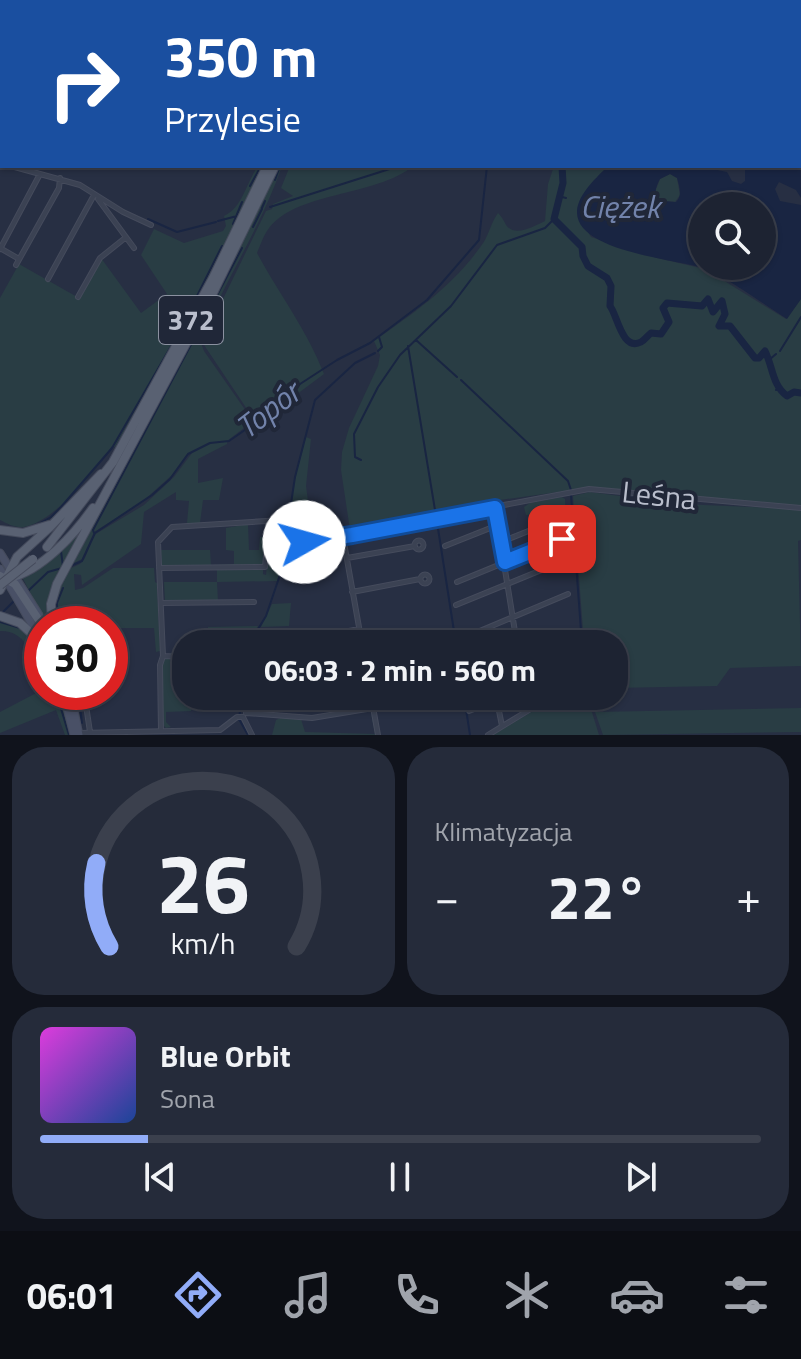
<!DOCTYPE html>
<html lang="pl">
<head>
<meta charset="utf-8">
<style>
  body { margin:0; font-family:"Titillium Web",sans-serif; background:#252b3a; color:#f1f3f6; height:100vh; display:flex; flex-direction:column; font-size:30px; white-space:nowrap }
  * { box-sizing:border-box; margin:0 }
  p { font-size:26px; color:#a0a4ac }
  .icon { flex:none; width:44px; height:44px; fill:none; stroke:currentColor; stroke-width:2; stroke-linecap:round; stroke-linejoin:round }
  .map { position:relative; height:735px; overflow:hidden }
  .sheet { display:flex; flex-direction:column; gap:12px; padding:12px; background:#10131c; flex:1 }
  .sheet>* { flex:none }
  .guide { position:absolute; left:0px; top:0px; width:802px; height:168px; box-shadow:0 2px 6px #0004,0 0 0 2px #3b404d; background:#1a4fa0; color:#fff; overflow:hidden }
  .tools { position:absolute; left:688px; top:192px; display:grid; gap:16px }
  .tools a { display:grid; place-items:center; width:88px; height:88px; border-radius:50%; background:#1d2332; box-shadow:0 2px 6px #0004,0 0 0 2px #3b404d; font-size:40px }
  .speed { position:absolute; left:24px; top:606px; display:flex; gap:16px; font-size:40px; font-weight:700; text-align:center }
  .speed>* { display:grid; place-content:center; width:104px; height:104px; border-radius:50%; background:#1d2332; box-shadow:0 2px 6px #0004,0 0 0 2px #3b404d; line-height:1 }
  .speed .limit { border:12px solid #d22; background:#fff; color:#111 }
  .pin { position:absolute; display:grid; place-items:center; width:68px; height:68px; color:#fff; margin:-34px; border-radius:16px; box-shadow:0 4px 12px #0006 }
  .me { position:absolute; width:88px; margin:-44px; rotate:83deg; stroke-linejoin:round; filter:drop-shadow(0 0 6px #0008) }
  .turn { display:flex; align-items:center; gap:28px; height:168px; padding:0 32px; font-size:36px }
  .turn .icon { width:104px; height:104px; stroke-width:2.5 }
  .turn b { display:block; font-size:56px; line-height:68px }
  .big { font-size:60px; font-weight:700; line-height:1.1 }
  .sheet .card { flex:1; display:flex; flex-direction:column; justify-content:center; gap:12px; min-width:0; padding:0 28px; border-radius:32px; background:#252b3a }
  .sheet .dial { align-items:center; gap:0 }
  .dial svg { height:208px; overflow:visible; fill:none; stroke:#3b404d; stroke-width:7; stroke-linecap:round; text-anchor:middle }
  .dial text { fill:#f1f3f6; stroke:none }
  .song { display:flex; align-items:center; gap:24px }
  .cover { width:96px; height:96px; border-radius:12px; background:linear-gradient(135deg,hsl(300 70% 55%),hsl(220 70% 35%)) }
  .played { height:8px; border-radius:4px; background:linear-gradient(90deg,#91acf8 15%,#3b404d 15%) }
  .keys { display:flex; justify-content:space-around; direction:ltr }
  .heat { display:flex; justify-content:space-between; align-items:center; font-size:44px; direction:ltr }
  .sheet .tiles { flex:1; display:grid; gap:12px; grid-template-columns:1fr 1fr }
  .card:last-child { grid-column:span 2 }
  .trip { position:absolute; left:172px; top:630px; width:456px; height:80px; border-radius:32px; background:#1d2332; box-shadow:0 2px 6px #0004,0 0 0 2px #3b404d; font-weight:700; line-height:80px; text-align:center }
  .tabs { display:flex; height:128px; justify-content:space-around; align-items:center; background:#0c0e14; color:#a0a4ac }
  .tabs .icon { width:56px; height:56px }
  .tabs .active { color:#91acf8 }
  .tabs b { font-size:36px; color:#f1f3f6 }
  .map>svg:first-child { display:block }
</style>
</head>
<body>
<div class="map">
<svg width="801" height="735" viewBox="0 0 801 735">
  <rect width="100%" height="100%" fill="#272f43"/>
  <path fill="#293d44" d="M258 166H263L217 263 115 447 112 446C96 470 54 522 24 527 15 528 8 524 0 520V298L19 264 79 298 101 258 141 313 167 294 141 255 154 229 184 243 223 231 226 226 224 216C243 207 246 183 258 166Z
    M277 166H282C261 227 225 281 200 340L204 351 253 421 227 441V444L198 459V483L223 478 219 500H203L200 523H187L189 501 176 500V492L144 512 141 544 82 585 81 575 74 574 75 590 83 588 113 568H154L155 582 157 583 160 651 156 652 154 628H110V624H53L57 591 69 569 80 564 85 558 94 535 144 505 174 477 192 453 187 454 172 475 142 502 94 532 82 559 70 565 209 309Z
    M290 166H381L394 170 396 166H413C376 197 293 191 267 231 263 237 260 246 257 253 279 294 307 330 324 374L257 424 202 342 266 211 272 209 273 204 293 196 281 188Z
    M554 166H608C595 180 582 193 577 212L591 237 657 258 705 269 786 319 801 299V506L763 505 594 487 500 500 489 506 353 534 350 530 341 470 342 452 349 428 378 366 380 355 374 341C415 312 452 287 481 246 489 236 490 224 498 213 502 217 504 221 506 225 515 238 534 226 545 221L548 184Z
    M670 174 677 178 680 195 675 202 659 200 655 192 660 179Z
    M306 437 311 439 306 486 309 508 306 540 303 536V518L289 519 294 483Z
    M590 492 680 504 801 509V540L798 541 801 666 730 668 717 686 614 688V644H584L573 496Z
    M562 497 565 499 566 518 545 526 540 513 526 515 524 507 530 503Z
    M93 513 67 561H64L61 571 57 573 59 575 48 601 47 624 22 577Z
    M286 522 282 566 277 581 217 582 218 601 165 602 164 582H217V569H162L161 550H210L211 565 234 564V551L226 550V528L248 524 249 550H259L260 537H264L263 574 266 575 268 554 282 555Z
    M291 603 289 626 261 627 272 604Z
    M0 619C33 628 42 642 42 674 34 655 24 630 0 631Z
    M258 626 248 644H207L208 627Z
    M167 658H186V696H192L191 711 166 712V722L171 727 166 728 163 725 161 668 163 660Z
    M42 690 60 692 71 735H65L56 710 0 733V712Z
    M558 696H587L599 735H493Z
    M801 708V732L603 735 595 712Z
    M371 713 377 735H272L276 720 280 718 301 719 305 732 375 734Z"/>
  <path fill="#192542" fill-rule="evenodd" d="M800 133 801 198 796 190 779 182 775 189 780 201 801 205V299L787 319C766 306 724 275 703 268 674 259 575 251 577 211 578 194 597 177 608 166H714L717 170 727 172 732 181 741 184 745 181V170L739 166H800ZM670 174 677 178C679 186 683 195 676 202L659 201C653 194 656 186 660 179ZM701 203 712 206H762V266H702V219L696 210Z"/>
  <g fill="none" stroke-linecap="round" stroke-linejoin="round">
    <path stroke="#192542" stroke-width="2" d="M325 2 326 0
      M342 2 343 0
      M530 2 531 0
      M275 180 280 166
      M250 186 261 166
      M558 196 566 198
      M270 207 399 166
      M262 208 265 201
      M148 219 177 232 216 222
      M218 221 237 216
      M233 224 242 202
      M253 227 262 209
      M416 340 457 377
      M408 346 436 516
      M378 351 382 347 379 337
      M780 351 801 317
      M769 360 776 354
      M461 380 568 481 571 490
      M776 390 778 388
      M361 460 355 457 354 434 378 387 400 355 451 306 497 245 545 228 554 219
      M571 495 582 644
      M289 517 295 477 315 400 355 363 375 353
      M437 522 456 644
      M37 525 51 517 61 507 112 448 177 336 222 246
      M94 533 93 530 242 248
      M61 551 63 567
      M68 567 82 561 95 533 152 495 170 479 188 454 210 443 229 441 275 409 300 384 337 360 370 343 427 300 479 240 487 166
      M28 591 48 572 62 568
      M1 614 16 599
      M0 622 20 628
      M57 624V603L63 588
      M33 641 42 657
      M249 644 266 616 282 569 288 522
      M56 692 69 735
      M78 692 82 723
      M242 696 239 719 248 735
      M464 696 470 735"/>
    <path stroke="#192542" stroke-width="7" d="M549 0 552 2
      M562 166 563 183 554 219 582 247 583 256 588 266 607 278 611 286 610 306C617 314 622 352 641 342 645 340 647 336 651 333L661 334 669 322 663 308 667 303 702 306 708 299 713 312 722 301 725 314 719 326H730L755 358H759L765 351C773 367 772 385 787 396L794 392 801 393"/>
    <g stroke="#454b5c" stroke-width="6">
      <path id="minor" d="M53 0 57 2
        M18 2 19 0
        M0 22 2 23
        M0 38 2 34
        M0 145 2 141
        M0 165 2 164
        M11 166 80 185 123 212 151 225
        M98 199 134 248
        M0 248 19 259
        M0 249 40 174
        M16 265 59 188 60 178
        M48 279 94 195
        M78 297 100 258 125 238
        M495 508 517 644
        M343 537 362 644
        M414.5 545a4.5 4.5 0 1 1 9 0a4.5 4.5 0 1 1-9 0Z
        M501 542 536 528
        M445 546 498 525
        M347 558 415 546
        M159 568 265 567 269 522
        M420.5 579a4.5 4.5 0 1 1 9 0a4.5 4.5 0 1 1-9 0Z
        M457 582 562 539
        M352 592 420 579
        M161 603 254 602
        M456 605 561 562
        M463 638 568 594
        M254 644 258 641 278 644
        M283 644 359 629
        M541 644 572 631
        M163 656 186 657
        M84 692 90 732
        M371 696 378 735
        M496 696 502 726
        M469 711 497 700
        M246 713 312 718 373 708
        M246 713 248 696
        M161 731 160 665 163 656 158 542 172 527 298 519 302 523 301 540 307 542 589 489 801 508
        M79 733 220 730 237 717H243L252 735
        M488 735 552 696"/>
    </g>
    <g stroke="#454b5c" stroke-width="9">
      <path id="secondary" d="M0 553 39 615
        M0 569 41 640
        M63 692 74 735
        M70 692 79 735"/>
    </g>
    <g stroke="#454b5c" stroke-width="10">
      <path id="primary" d="M330 2 331 0
        M337 2 338 0
        M0 530 23 533 49 525
        M47 547 113 462 213 278 267 166
        M0 576 15 584 42 625
        M10 578C42 570 74 535 93 508
        M0 590 17 557 50 527 101 474
        M0 616 20 623 42 643
        M52 624 51 604 57 584 211 297 275 166"/>
    </g>
    <use href="#minor" stroke="#3b4253" stroke-width="4"/>
    <use href="#secondary" stroke="#495066" stroke-width="7"/>
    <use href="#primary" stroke="#596172" stroke-width="8"/>
    <g stroke="#454b5c" stroke-width="10" stroke-linecap="butt">
      <path id="primary-bridge" d="M0 585 33 559"/>
    </g>
    <use href="#primary-bridge" stroke="#596172" stroke-width="8"/>
  </g>
  <g fill="none" stroke-linecap="round" stroke-linejoin="round">
    <g stroke="#114b97" stroke-width="20">
      <path id="route" d="M304 542 352 535 495 508 505 562 562 539"/>
    </g>
    <use href="#route" stroke="#1a73e8" stroke-width="14"/>
  </g>
  <g text-anchor="middle" stroke-width="8" stroke-linejoin="round" paint-order="stroke">
    <rect fill="#202738" stroke="#8b91a0" stroke-width="2" x="159" y="296" width="64" height="48" rx="6"/>
    <g font-size="28" font-weight="bold" fill="#b9becc">
      <text x="191" y="330">372</text>
    </g>
    <g font-size="30" fill="#b9becc" stroke="#202738">
      <text transform="translate(659 496) rotate(6)" y="10">Leśna</text>
    </g>
    <g font-size="32" font-style="italic" fill="#7283ab" stroke="#202738">
      <text x="620" y="218">Ciężek</text>
      <text transform="translate(268 410) rotate(-38)" y="11">Topór</text>
    </g>
  </g>
</svg>
<div class="tools">
<a><svg class="icon" aria-label="search" viewBox="0 0 24 24"><circle cx="10" cy="10" r="6"/><path d="M15 15l6 6"/></svg></a>
</div>
<div class="speed"><div class="limit">30</div></div>
<div class="pin" style="left:562px;top:539px;background:#d93025"><svg class="icon" aria-label="arrive" viewBox="0 0 24 24"><path d="M6 21V4h12l-3 4 3 4H6"/></svg></div>
<svg class="me" style="left:304px;top:542px" viewBox="-20 -20 40 40"><circle r="19" fill="#fff"/><path d="M0-13L10 11 0 6-10 11z" fill="#1a73e8"/></svg>
<div class="trip">06:03 · 2 min · 560 m</div>
<div class="guide">
<div class="turn"><svg class="icon" aria-label="right" viewBox="0 0 24 24"><path d="M7 20v-9h11M14 6l5 5-5 5"/></svg><div><b>350 m</b>Przylesie</div></div>
</div>
</div>
<section class="sheet">
<div class="tiles">
<div class="card dial"><svg viewBox="0 0 100 80">
<path d="M14 69A42 42 0 1 1 86 69"/>
<path d="M14 69A42 42 0 0 1 9 37" stroke="#91acf8"/>
<text x="50" y="56" font-size="32" font-weight="700">26</text>
<text x="50" y="72" font-size="11">km/h</text>
</svg></div>
<div class="card"><p>Klimatyzacja</p>
<div class="heat"><a>−</a><b class="big">22°</b><a>+</a></div>
</div>
<div class="card">
<div class="song"><i class="cover"></i><div><b>Blue Orbit</b><p>Sona</p></div></div>
<div class="played"></div>
<div class="keys"><svg class="icon" aria-label="previous" viewBox="0 0 24 24"><path d="M18 5L8 12l10 7zM5 5v14"/></svg><svg class="icon" aria-label="pause" viewBox="0 0 24 24"><path d="M8 5v14M16 5v14"/></svg><svg class="icon" aria-label="next" viewBox="0 0 24 24"><path d="M6 5l10 7-10 7zM19 5v14"/></svg></div>
</div>
</div>
</section>
<nav class="tabs">
<b>06:01</b>
<svg class="icon active" aria-label="directions" viewBox="0 0 24 24"><path d="M12 3l9 9-9 9-9-9zM9 14v-3h6M13 9l2 2-2 2"/></svg>
<svg class="icon" aria-label="music" viewBox="0 0 24 24"><path d="M9 18V5l10-2v13"/><circle cx="6" cy="18" r="3"/><circle cx="16" cy="16" r="3"/></svg>
<svg class="icon" aria-label="phone" viewBox="0 0 24 24"><path d="M5 4h4l2 5-3 2q2 4 5 5l2-3 5 2v4C11 20 4 13 5 4z"/></svg>
<svg class="icon" aria-label="climate" viewBox="0 0 24 24"><path d="M12 3v18M4 7l16 10M4 17L20 7"/></svg>
<svg class="icon" aria-label="car" viewBox="0 0 24 24"><path d="M5 17H2v-5l4-1 3-4h7l3 4 3 1v5h-3M9 17h6M6 11h13"/><circle cx="7" cy="17" r="2"/><circle cx="17" cy="17" r="2"/></svg>
<svg class="icon" aria-label="filters" viewBox="0 0 24 24"><path d="M4 7h16M4 17h16"/><circle cx="9" cy="7" r="2"/><circle cx="15" cy="17" r="2"/></svg>
</nav>
</body>
</html>
